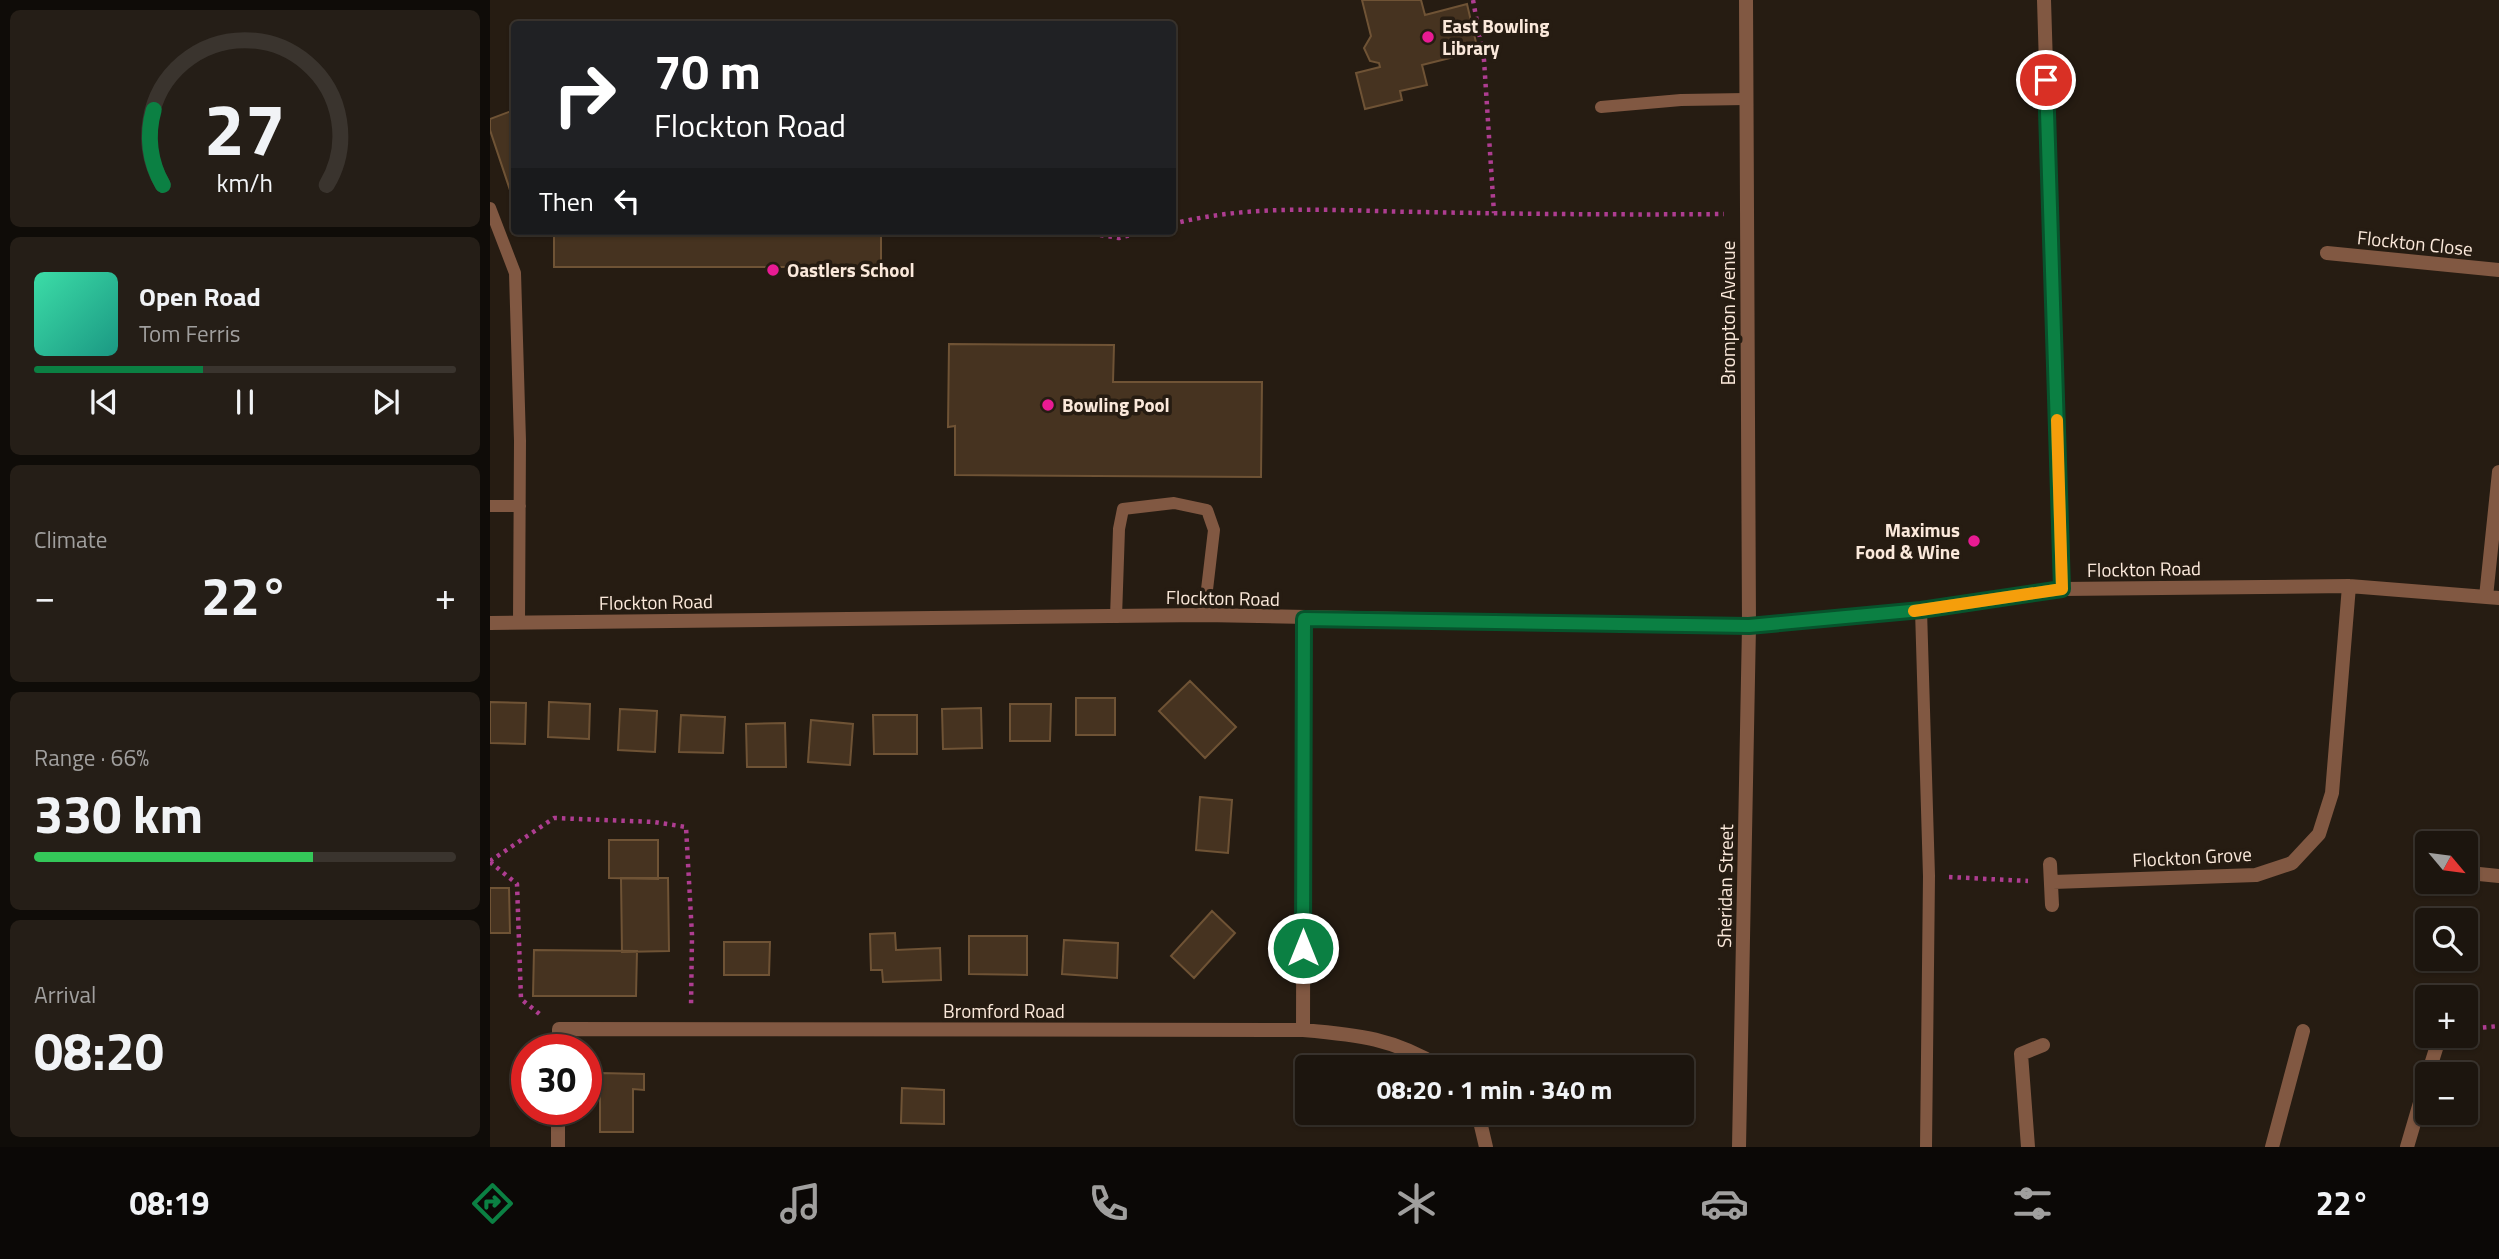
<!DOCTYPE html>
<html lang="en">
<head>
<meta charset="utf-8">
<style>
  body { margin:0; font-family:"Titillium Web",sans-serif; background:#251e17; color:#f1f3f6; height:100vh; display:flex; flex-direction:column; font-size:26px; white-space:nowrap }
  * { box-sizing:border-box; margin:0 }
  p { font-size:23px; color:#a09f9e }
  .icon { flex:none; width:38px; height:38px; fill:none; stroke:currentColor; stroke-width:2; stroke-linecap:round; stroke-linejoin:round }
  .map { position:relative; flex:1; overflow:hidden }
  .details { display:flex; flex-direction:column; gap:10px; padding:10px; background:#0f0c08; width:490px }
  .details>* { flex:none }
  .guide { position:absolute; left:21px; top:21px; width:665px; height:214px; border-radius:7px; box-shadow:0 2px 5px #0004,0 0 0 2px #3a342e; background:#202124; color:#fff; overflow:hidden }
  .needle { width:46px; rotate:119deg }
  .tools { position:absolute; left:1925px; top:831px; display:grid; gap:14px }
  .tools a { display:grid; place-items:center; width:63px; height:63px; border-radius:7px; background:#1c150e; box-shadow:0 2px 5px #0004,0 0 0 2px #3a342e; font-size:35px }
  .speed { position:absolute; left:21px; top:1034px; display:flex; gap:14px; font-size:35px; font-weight:700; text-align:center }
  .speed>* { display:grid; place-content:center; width:91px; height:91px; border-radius:50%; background:#1c150e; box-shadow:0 2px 5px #0004,0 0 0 2px #3a342e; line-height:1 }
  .speed .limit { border:10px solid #d22; background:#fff; color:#111 }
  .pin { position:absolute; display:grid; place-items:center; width:60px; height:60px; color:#fff; margin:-30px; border:4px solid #fff; border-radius:50%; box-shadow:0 2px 7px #0007 }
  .me { position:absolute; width:77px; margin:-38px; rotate:0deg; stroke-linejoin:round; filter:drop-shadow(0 0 5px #0008) }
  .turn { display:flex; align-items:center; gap:24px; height:147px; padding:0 28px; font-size:32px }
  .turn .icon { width:91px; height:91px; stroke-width:2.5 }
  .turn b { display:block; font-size:49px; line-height:60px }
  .then { display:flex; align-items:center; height:66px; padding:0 28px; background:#0003; gap:14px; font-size:26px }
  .big { font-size:52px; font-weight:700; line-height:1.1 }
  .details .card { flex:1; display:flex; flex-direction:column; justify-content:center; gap:10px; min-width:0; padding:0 24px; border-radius:10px; background:#251e17 }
  .details .dial { align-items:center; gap:0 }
  .dial svg { height:182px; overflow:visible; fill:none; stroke:#3a342e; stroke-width:7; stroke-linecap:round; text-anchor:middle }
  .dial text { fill:#f1f3f6; stroke:none }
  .song { display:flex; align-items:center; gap:21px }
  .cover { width:84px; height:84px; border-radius:10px; background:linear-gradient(135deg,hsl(160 70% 55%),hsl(170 70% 35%)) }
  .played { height:7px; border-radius:4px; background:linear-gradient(90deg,#0b8043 40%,#3a342e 40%) }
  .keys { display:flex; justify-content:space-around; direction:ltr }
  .heat { display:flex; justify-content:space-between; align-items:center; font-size:38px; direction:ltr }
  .charge { height:10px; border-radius:5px; background:linear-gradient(90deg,#34c759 66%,#3a342e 0) }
  .trip { position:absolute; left:805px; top:1055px; width:399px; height:70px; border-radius:7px; background:#1c150e; box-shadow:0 2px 5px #0004,0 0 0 2px #3a342e; font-weight:700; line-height:70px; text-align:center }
  .dock { display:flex; height:112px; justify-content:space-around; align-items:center; background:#0b0806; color:#a09f9e }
  .dock .icon { width:49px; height:49px }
  .dock .on { color:#0b8043 }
  .dock b { font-size:32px; color:#f1f3f6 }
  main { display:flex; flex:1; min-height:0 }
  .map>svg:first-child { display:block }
</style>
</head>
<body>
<main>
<section class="details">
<div class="card dial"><svg viewBox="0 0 100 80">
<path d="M14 69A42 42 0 1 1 86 69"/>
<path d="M14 69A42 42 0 0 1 10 36" stroke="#0b8043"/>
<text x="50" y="56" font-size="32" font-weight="700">27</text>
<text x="50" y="72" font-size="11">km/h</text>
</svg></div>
<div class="card">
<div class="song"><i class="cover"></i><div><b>Open Road</b><p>Tom Ferris</p></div></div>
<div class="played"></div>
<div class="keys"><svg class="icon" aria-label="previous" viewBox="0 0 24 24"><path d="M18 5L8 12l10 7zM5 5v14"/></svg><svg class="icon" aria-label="pause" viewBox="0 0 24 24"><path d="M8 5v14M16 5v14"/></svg><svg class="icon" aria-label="next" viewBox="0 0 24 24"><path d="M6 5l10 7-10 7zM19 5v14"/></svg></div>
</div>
<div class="card"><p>Climate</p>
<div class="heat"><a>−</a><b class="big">22°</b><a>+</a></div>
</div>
<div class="card"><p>Range · 66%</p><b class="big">330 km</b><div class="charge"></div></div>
<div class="card"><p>Arrival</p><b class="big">08:20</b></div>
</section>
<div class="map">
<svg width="2009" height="1147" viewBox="0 0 2009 1147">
  <rect width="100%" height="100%" fill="#261c12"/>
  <path fill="#463320" stroke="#6f5335" stroke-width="2" d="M872 0H931L935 15 977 4 988 51 932 65 937 85 910 91 912 100 875 109 866 73 890 67 889 63 880 61 874 48 881 36Z
    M24 110V195L22 196 0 130V119Z
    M64 231H391V267H64Z
    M459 344 624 345 623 382H772L771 477 465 475V426L458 427Z
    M700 681 746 727 715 758 669 711Z
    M586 698H625V735H586Z
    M0 702 36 703 35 744 0 743Z
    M59 702 100 704 99 739 58 737Z
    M520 704H561L560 741H520Z
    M491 708 492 748 453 749 452 709Z
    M130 709 167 711 165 752 128 750Z
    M191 715 235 717 233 753 189 752Z
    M383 715H427V754H384Z
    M321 720 363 724 360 765 318 762Z
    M295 723 296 767H257L256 724Z
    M710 797 742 800 738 853 706 850Z
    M119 840H168V879L119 878Z
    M131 878H178L179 951 132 952Z
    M0 888H19L20 933H0Z
    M722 911 745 933 704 978 681 956Z
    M405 933 406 950 450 948 451 980 393 982 392 970H381L380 934Z
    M479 936H537V975L479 974Z
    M574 940 628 943 627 978 572 974Z
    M234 942H280L279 975H234Z
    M44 950 147 951 146 996H43Z
    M110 1073 154 1074V1090L143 1089V1132H110Z
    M412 1088 454 1090V1124L411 1123Z"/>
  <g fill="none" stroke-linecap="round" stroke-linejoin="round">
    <path stroke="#ae3d91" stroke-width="4.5" stroke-dasharray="3.5 5" stroke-linecap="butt" d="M983 0 994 60 1004 213
      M682 224C765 203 847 211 931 212 1032 214 1133 215 1234 214
      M585 231 629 238 656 231
      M0 861 64 818 164 822 196 827 202 935 201 1008
      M0 862 27 884 31 999 52 1016
      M1459 877 1538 881
      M1976 1029 2009 1026"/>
    <path stroke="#815842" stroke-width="12" d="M1111 107 1191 100 1256 99
      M0 208 25 273 30 441 29 623
      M0 506H30
      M1431 610 1439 876 1436 1147
      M626 617 629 529 633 509 684 503 717 510 724 530 714 615"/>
    <path stroke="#815842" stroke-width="14" d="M1554 0 1572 589
      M1837 253 2009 270
      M1996 597 2009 472
      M0 623 714 615 1259 626 1431 610 1572 589 1859 586 2009 598
      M1560 864 1562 905
      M1989 874 2009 876
      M1563 882 1766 875 1802 863 1829 834 1842 793 1859 586
      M813 1030 814 619
      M69 1050V1029L813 1030C869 1035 903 1038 952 1068
      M1938 1074 1950 1036
      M988 1113 996 1147
      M68 1147V1110
      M1249 1147 1259 626 1256 0
      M1538 1147 1531 1054 1553 1045
      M1782 1147 1813 1031
      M1917 1147 1937 1079"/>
  </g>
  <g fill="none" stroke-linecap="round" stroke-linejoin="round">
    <g stroke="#07532c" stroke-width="18">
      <path id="route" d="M813 948 814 619 1259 626 1431 610 1572 589 1556 80"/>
    </g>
    <use href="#route" stroke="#0b8043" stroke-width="12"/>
    <path stroke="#f59e0b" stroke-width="12" d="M1424 611 1572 589 1567 420"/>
  </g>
  <g fill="#e81b93" stroke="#261c12" stroke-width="2.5">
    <circle cx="938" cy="37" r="7"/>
    <circle cx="283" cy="270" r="7"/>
    <circle cx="558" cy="405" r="7"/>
    <circle cx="1484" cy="541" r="7"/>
  </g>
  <g text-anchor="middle" stroke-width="7" stroke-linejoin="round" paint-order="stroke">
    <g font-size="19" font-weight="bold" fill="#fbe9db" stroke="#261c12" text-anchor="start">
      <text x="952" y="33">East Bowling<tspan x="952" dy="22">Library</tspan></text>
      <text x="297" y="277">Oastlers School</text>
      <text x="572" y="412">Bowling Pool</text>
      <text x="1470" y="537" text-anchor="end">Maximus<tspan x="1470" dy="22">Food &amp; Wine</tspan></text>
    </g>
    <g font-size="19" fill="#fbe9db" stroke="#261c12">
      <text transform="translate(1925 243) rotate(6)" y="7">Flockton Close</text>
      <text transform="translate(1238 313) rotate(-90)" y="7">Brompton Avenue</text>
      <text transform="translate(1654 569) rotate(-1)" y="7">Flockton Road</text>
      <text transform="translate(733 598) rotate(1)" y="7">Flockton Road</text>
      <text transform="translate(166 602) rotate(-1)" y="7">Flockton Road</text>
      <text transform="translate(1702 857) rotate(-3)" y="7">Flockton Grove</text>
      <text transform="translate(1235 886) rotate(-89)" y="7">Sheridan Street</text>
      <text x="514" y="1018">Bromford Road</text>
    </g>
  </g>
</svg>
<div class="tools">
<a><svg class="needle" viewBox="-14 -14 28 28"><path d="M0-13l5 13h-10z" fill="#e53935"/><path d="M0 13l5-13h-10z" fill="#a09f9e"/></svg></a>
<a><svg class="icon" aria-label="search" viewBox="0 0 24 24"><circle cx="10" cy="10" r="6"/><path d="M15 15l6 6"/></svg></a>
<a>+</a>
<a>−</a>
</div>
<div class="speed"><div class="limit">30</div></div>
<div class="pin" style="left:1556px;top:80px;background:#d93025"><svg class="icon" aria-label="arrive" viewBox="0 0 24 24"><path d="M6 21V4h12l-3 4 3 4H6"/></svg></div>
<svg class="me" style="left:813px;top:948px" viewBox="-20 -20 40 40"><circle r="17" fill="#0b8043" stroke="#fff" stroke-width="3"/><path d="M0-11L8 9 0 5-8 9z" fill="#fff"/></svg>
<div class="trip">08:20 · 1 min · 340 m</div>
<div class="guide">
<div class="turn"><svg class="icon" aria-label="right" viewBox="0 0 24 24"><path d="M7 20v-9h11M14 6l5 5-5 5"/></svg><div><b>70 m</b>Flockton Road</div></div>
<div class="then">Then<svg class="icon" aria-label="left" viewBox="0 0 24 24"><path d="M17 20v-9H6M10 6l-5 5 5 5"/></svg></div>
</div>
</div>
</main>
<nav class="dock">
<b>08:19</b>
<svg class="icon on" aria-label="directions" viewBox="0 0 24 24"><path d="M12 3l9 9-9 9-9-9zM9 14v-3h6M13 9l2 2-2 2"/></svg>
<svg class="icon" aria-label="music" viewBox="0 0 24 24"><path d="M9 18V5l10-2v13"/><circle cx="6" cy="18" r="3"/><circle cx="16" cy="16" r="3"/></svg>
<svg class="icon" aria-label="phone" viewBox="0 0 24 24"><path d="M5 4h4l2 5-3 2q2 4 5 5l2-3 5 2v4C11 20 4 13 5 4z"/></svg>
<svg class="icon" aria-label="climate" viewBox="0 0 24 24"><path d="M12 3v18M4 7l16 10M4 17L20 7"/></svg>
<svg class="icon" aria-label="car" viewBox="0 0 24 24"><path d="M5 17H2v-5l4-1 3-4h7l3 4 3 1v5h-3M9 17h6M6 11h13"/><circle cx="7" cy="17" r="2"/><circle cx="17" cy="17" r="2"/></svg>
<svg class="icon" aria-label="filters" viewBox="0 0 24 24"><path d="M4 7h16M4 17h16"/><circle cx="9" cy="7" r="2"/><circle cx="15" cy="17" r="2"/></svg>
<b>22°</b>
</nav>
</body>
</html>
